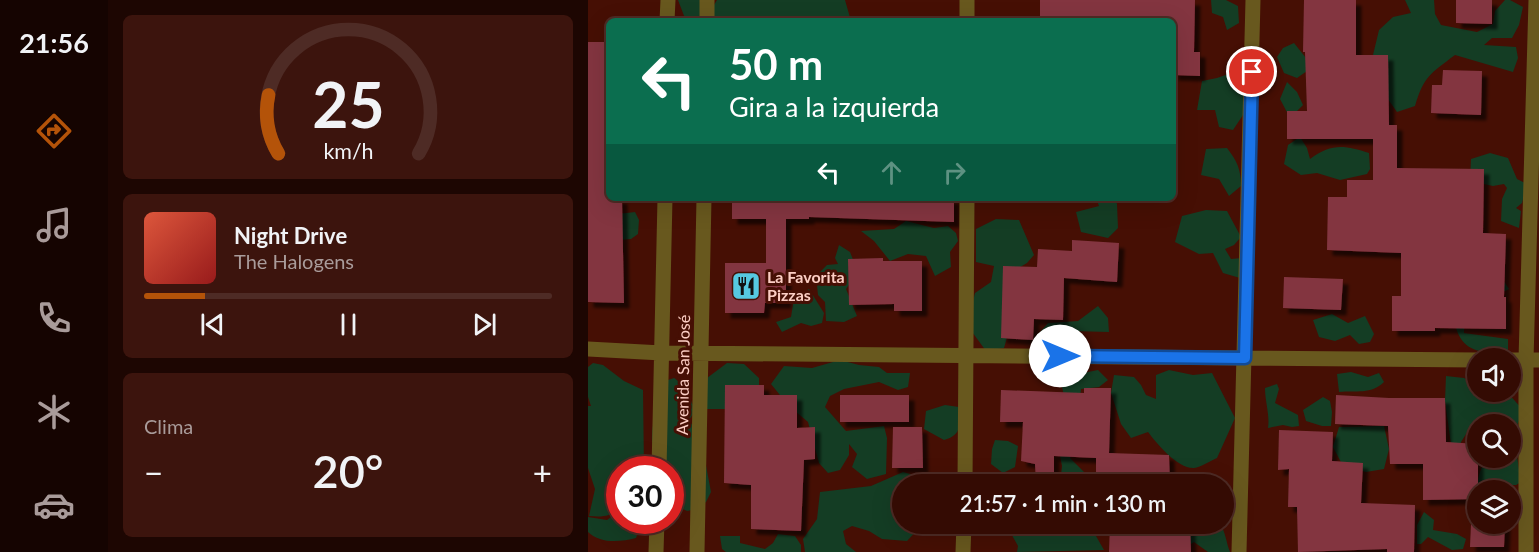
<!DOCTYPE html>
<html lang="es">
<head>
<meta charset="utf-8">
<style>
  body { margin:0; font-family:Lato,sans-serif; background:#3c140d; color:#f1f3f6; height:100vh; display:flex; flex-direction:column; font-size:22px; white-space:nowrap }
  * { box-sizing:border-box; margin:0 }
  p { font-size:20px; color:#a99b9a }
  .icon { flex:none; width:33px; height:33px; fill:none; stroke:currentColor; stroke-width:2; stroke-linecap:round; stroke-linejoin:round }
  .map { position:relative; flex:1; overflow:hidden }
  .drawer { display:flex; flex-direction:column; gap:15px; padding:15px; background:#1d0602; width:480px }
  .drawer>* { flex:none }
  .banner { position:absolute; left:18px; top:18px; width:570px; height:183px; border-radius:9px; box-shadow:0 6px 24px #0002,0 0 0 2px #4e2b25; background:#0b6e4f; color:#fff; overflow:hidden }
  .tools { position:absolute; left:879px; top:348px; display:grid; gap:12px }
  .tools a { display:grid; place-items:center; width:54px; height:54px; border-radius:50%; background:#340b03; box-shadow:0 6px 24px #0002,0 0 0 2px #4e2b25; font-size:30px }
  .speed { position:absolute; left:18px; top:456px; display:flex; gap:12px; font-size:30px; font-weight:700; text-align:center }
  .speed>* { display:grid; place-content:center; width:78px; height:78px; border-radius:50%; background:#340b03; box-shadow:0 6px 24px #0002,0 0 0 2px #4e2b25; line-height:1 }
  .speed .limit { border:9px solid #d22; background:#fff; color:#111 }
  .pin { position:absolute; display:grid; place-items:center; width:51px; height:51px; color:#fff; margin:-26px; border:3px solid #fff; border-radius:50%; box-shadow:0 2px 6px #0007 }
  .me { position:absolute; width:66px; margin:-33px; rotate:90deg; stroke-linejoin:round; filter:drop-shadow(0 0 4px #0008) }
  .turn { display:flex; align-items:center; gap:21px; height:126px; padding:0 24px; font-size:27px }
  .turn .icon { width:78px; height:78px; stroke-width:2.5 }
  .turn b { display:block; font-size:42px; line-height:51px }
  .lanes { display:flex; align-items:center; height:57px; padding:0 24px; background:#0003; justify-content:center; gap:30px; direction:ltr }
  .lanes .off { opacity:.35 }
  .big { font-size:45px; font-weight:600; line-height:1.1 }
  .drawer .tile { flex:1; display:flex; flex-direction:column; justify-content:center; gap:9px; min-width:0; padding:0 21px; border-radius:9px; background:#3c140d }
  .drawer .dial { align-items:center; gap:0 }
  .dial svg { height:156px; overflow:visible; fill:none; stroke:#4e2b25; stroke-width:7; stroke-linecap:round; text-anchor:middle }
  .dial text { fill:#f1f3f6; stroke:none }
  .song { display:flex; align-items:center; gap:18px }
  .cover { width:72px; height:72px; border-radius:9px; background:linear-gradient(135deg,hsl(10 70% 55%),hsl(0 70% 35%)) }
  .played { height:6px; border-radius:3px; background:linear-gradient(90deg,#b45309 15%,#4e2b25 15%) }
  .keys { display:flex; justify-content:space-around; direction:ltr }
  .heat { display:flex; justify-content:space-between; align-items:center; font-size:33px; direction:ltr }
  .trip { position:absolute; left:304px; top:474px; width:342px; height:60px; border-radius:30px; background:#340b03; box-shadow:0 6px 24px #0002,0 0 0 2px #4e2b25; font-weight:600; line-height:60px; text-align:center }
  main { display:flex; flex:1; min-height:0 }
  .menu { display:flex; flex-direction:column; width:108px; justify-content:space-around; align-items:center; background:#150401; color:#a99b9a }
  .menu .icon { width:42px; height:42px }
  .menu .on { color:#b45309 }
  .menu b { font-size:27px; color:#f1f3f6 }
  .map>svg:first-child { display:block }
</style>
</head>
<body>
<main>
<nav class="menu">
<b>21:56</b>
<svg class="icon on" aria-label="directions" viewBox="0 0 24 24"><path d="M12 3l9 9-9 9-9-9zM9 14v-3h6M13 9l2 2-2 2"/></svg>
<svg class="icon" aria-label="music" viewBox="0 0 24 24"><path d="M9 18V5l10-2v13"/><circle cx="6" cy="18" r="3"/><circle cx="16" cy="16" r="3"/></svg>
<svg class="icon" aria-label="phone" viewBox="0 0 24 24"><path d="M5 4h4l2 5-3 2q2 4 5 5l2-3 5 2v4C11 20 4 13 5 4z"/></svg>
<svg class="icon" aria-label="climate" viewBox="0 0 24 24"><path d="M12 3v18M4 7l16 10M4 17L20 7"/></svg>
<svg class="icon" aria-label="car" viewBox="0 0 24 24"><path d="M5 17H2v-5l4-1 3-4h7l3 4 3 1v5h-3M9 17h6M6 11h13"/><circle cx="7" cy="17" r="2"/><circle cx="17" cy="17" r="2"/></svg>
</nav>
<section class="drawer">
<div class="tile dial"><svg viewBox="0 0 100 80">
<path d="M14 69A42 42 0 1 1 86 69"/>
<path d="M14 69A42 42 0 0 1 9 39" stroke="#b45309"/>
<text x="50" y="56" font-size="32" font-weight="700">25</text>
<text x="50" y="72" font-size="11">km/h</text>
</svg></div>
<div class="tile">
<div class="song"><i class="cover"></i><div><b>Night Drive</b><p>The Halogens</p></div></div>
<div class="played"></div>
<div class="keys"><svg class="icon" aria-label="previous" viewBox="0 0 24 24"><path d="M18 5L8 12l10 7zM5 5v14"/></svg><svg class="icon" aria-label="pause" viewBox="0 0 24 24"><path d="M8 5v14M16 5v14"/></svg><svg class="icon" aria-label="next" viewBox="0 0 24 24"><path d="M6 5l10 7-10 7zM19 5v14"/></svg></div>
</div>
<div class="tile"><p>Clima</p>
<div class="heat"><a>−</a><b class="big">20°</b><a>+</a></div>
</div>
</section>
<div class="map">
<svg width="951" height="552" viewBox="0 0 951 552">
  <defs>
    <filter id="shadow"><feDropShadow dx="5.5" dy="5.5" stdDeviation="1.5" flood-color="#0009"/></filter>
  </defs>
  <rect width="100%" height="100%" fill="#460f04"/>
  <path fill="#143d24" d="M90 0H122L123 10 129 0H257L263 21H98Z
    M623 0H638L650 6 651 23 639 30 635 17 624 13Z
    M817 0H846L847 14 853 25 889 32 905 24 907 11 917 0H922L935 7 931 25 924 38H904L896 45 928 47 930 58 925 72 867 55C842 74 836 76 827 106L809 112 788 82 785 55 791 30 805 17 823 13Z
    M706 43 718 58 719 71 709 78 696 73 689 57 695 48Z
    M646 72 656 87 657 112 645 130 631 127 627 110H609L614 81 629 78Z
    M699 82 709 92 715 105 702 118 692 99Z
    M712 137 719 148 722 159C743 143 757 145 781 153L782 169 779 174 752 180 729 173 713 175 696 164 700 145Z
    M639 148C649 161 653 169 653 186L641 196 631 179 613 175 618 149Z
    M902 153 920 158 929 179 939 184 934 203 928 208 933 211 931 228 913 221 914 199 919 188 916 184 905 186 882 181 883 159Z
    M508 198H527L529 204 530 228 520 238 493 232 488 212 511 206Z
    M0 209 30 214 47 212 51 220 50 234 43 239 31 240Z
    M618 210 639 211 653 237 646 245 637 249 643 259 654 258 652 278 635 273 625 253 611 254 587 242 594 216Z
    M408 219 431 220 446 255 439 263 419 275 426 314 416 348 398 351 379 325 387 293 403 282 406 266 388 262V229Z
    M318 221 346 228 360 226 368 233 370 241 362 252 363 267 347 276 338 256 320 254 302 261 286 241 273 231 306 229Z
    M251 245 262 252 270 272 258 289 269 316 256 322 238 321 237 302 230 295 228 276 239 265 250 264 247 258Z
    M911 274 921 289 893 303 876 324V333L920 339V352C897 353 876 354 868 328Z
    M221 289 236 313 234 323 223 326 213 323 194 332 188 322 203 317 206 298Z
    M510 306 520 318 521 332 483 331C469 346 465 350 445 340L460 323 490 321Z
    M744 314 760 323 777 316 786 334 782 342 771 344 762 335 747 341 731 337 725 320Z
    M252 360 271 365 291 367 299 373H322L320 387 310 390 291 382 256 389 242 396 237 407 258 431 296 426 299 438 298 474 279 479 264 467 269 454 261 444V455L252 470 240 473 231 463 220 422 200 405 183 384 196 366 224 368Z
    M5 363 15 365 36 381 55 390 56 469 32 470 31 509C21 517 14 517 1 516L7 489 0 468V406H3L0 397V367Z
    M139 363 156 364 171 378V385L141 409H117L119 378Z
    M510 370 520 380 511 387 493 389 488 444 482 458 504 480 499 484 472 483 474 466 471 451 478 405 474 387 489 381 495 373Z
    M581 370 605 375 624 373 647 418 629 458C622 461 613 467 606 468 590 469 569 444 560 432L543 438 533 424 523 393 526 375 546 377 553 385 558 395 568 399V375Z
    M763 372 780 377 791 373 796 382C783 395 768 390 751 392L749 374Z
    M858 376 876 378 889 385 890 392H919L935 410 929 426 916 419 910 424H890L889 440 880 431 873 442 870 455 864 452 857 401Z
    M86 378C93 381 107 404 106 411 105 414 103 417 101 420L113 439 123 492 118 502 110 509 99 511 91 507 86 506 83 502 82 470 71 469C56 435 68 415 77 381Z
    M689 384 691 389 687 403 710 415 711 426 704 427 695 425 680 428C682 415 677 402 677 388Z
    M735 397 742 401 744 412 743 426H734L718 421 715 410Z
    M357 405 371 407C370 425 376 434 356 440L336 429 338 411Z
    M796 426 801 449 796 469 778 472 755 466 745 447 751 427Z
    M407 440 420 441 430 446 427 467 415 473 403 464 404 449Z
    M923 440 928 450 933 482 928 485H922L917 490H890C889 478 892 469 899 458H922Z
    M315 472 355 483V484H315V524H332V527L319 541 294 539 281 531 264 526 255 531 258 544 268 552H217L215 539 229 519 232 492 283 486Z
    M31 511 32 520 54 521 48 538C33 542 12 544 0 532V517L19 520Z
    M836 512 846 520 845 530 869 534 878 539 875 549 864 550 840 537 833 544H829V525Z
    M404 524H443L444 529 456 527 461 524H515L513 528 501 534 508 536 516 550 429 552 430 546 420 528 404 527Z
    M540 524H559L560 532 594 537 624 524H632C638 533 638 542 642 552H620L606 542 591 552Z
    M190 534 207 536 213 545V552H138L134 549 132 536H152V543L177 549 185 543Z"/>
  <path fill="#833541" filter="url(#shadow)" d="M452 0H607L606 52H612V76L585 75V21H452Z
    M716 0H768V55H800L801 125H809V168L896 169 895 233 918 234 916 297H918V329L847 328V331H804V296H813V253L739 250 740 197H759V180H785V139H699V111H719L717 52H715Z
    M868 0H904V24L868 23Z
    M0 42H21V198H34L36 303 0 302Z
    M855 70 894 71 893 115 843 113 844 85H854Z
    M144 198H366V222L221 217V219H198V303H177L176 313H137V263H178V219H144Z
    M484 240 531 243 529 282 476 278 475 320 446 319 445 340 413 338 415 266 449 267 450 249 484 251Z
    M295 258V261H334V311H306V304L261 305 260 259Z
    M696 277 755 279 753 310 695 308Z
    M137 385H176V395H209V428L227 427V459L216 460 213 531 163 529V485L136 483Z
    M496 388H523L521 453 581 455 582 484H521V473H508V458L466 456V484H448L447 464 433 461 435 422H412L413 390 496 393Z
    M252 395H321V422H252Z
    M748 395 801 398H857L858 442 890 444V499L835 500V464H802L800 426 747 424Z
    M305 427H334L335 468H304Z
    M691 430 745 432 744 461 775 463 773 503 827 505 826 552H799V549L710 552 709 507H700L701 469 690 470Z
    M522 524H602L603 552H521Z
    M883 524H917L916 547H882Z"/>
  <g fill="none" stroke-linecap="round" stroke-linejoin="round">
    <path stroke="#68581e" stroke-width="15" d="M379 0V21
      M79 21 80 0
      M119 21V0
      M0 349 74 353 890 360
      M922 360H951
      M71 470 77 198
      M377 484 379 198
      M68 552 69 520
      M109 552 116 198
      M375 552 376 524
      M651 552 665 0
      M938 552V360L948 0"/>
  </g>
  <g fill="none" stroke-linecap="round" stroke-linejoin="round">
    <g stroke="#114b97" stroke-width="15">
      <path id="route" d="M472 356 657 358 664 72"/>
    </g>
    <use href="#route" stroke="#1a73e8" stroke-width="10"/>
  </g>
  <defs>
    <g id="restaurant-square" transform="scale(1.5)"><rect x="-9" y="-9" width="18" height="18" rx="4" fill="#56c9e1" stroke="#460f04"/><path d="M-5-6h1v4h1v-4h1v4h1v-4h1v5L-1.5 .5V6h-2V.5L-5-1ZM5-6V6H3V1.5H1.5Q1.5-4 5-6Z" fill="#111"/></g>
  </defs>
  <g fill-rule="evenodd">
    <use href="#restaurant-square" x="158" y="286"/>
  </g>
  <g text-anchor="middle" stroke-width="6" stroke-linejoin="round" paint-order="stroke">
    <g font-size="16" font-weight="bold" fill="#fccec4" stroke="#460f04" text-anchor="start">
      <text x="179" y="283">La Favorita<tspan x="179" dy="18">Pizzas</tspan></text>
    </g>
    <g font-size="16" fill="#fccec4" stroke="#460f04">
      <text transform="translate(95 375) rotate(-89)" y="6">Avenida San José</text>
    </g>
  </g>
</svg>
<div class="tools">
<a><svg class="icon" aria-label="sound" viewBox="0 0 24 24"><path d="M4 9h4l5-4v14l-5-4H4zM17 9q2 3 0 6"/></svg></a>
<a><svg class="icon" aria-label="search" viewBox="0 0 24 24"><circle cx="10" cy="10" r="6"/><path d="M15 15l6 6"/></svg></a>
<a><svg class="icon" aria-label="layers" viewBox="0 0 24 24"><path d="M12 4l9 5-9 5-9-5zM3 14l9 5 9-5"/></svg></a>
</div>
<div class="speed"><div class="limit">30</div></div>
<div class="pin" style="left:664px;top:72px;background:#d93025"><svg class="icon" aria-label="arrive" viewBox="0 0 24 24"><path d="M6 21V4h12l-3 4 3 4H6"/></svg></div>
<svg class="me" style="left:472px;top:356px" viewBox="-20 -20 40 40"><circle r="19" fill="#fff"/><path d="M0-13L10 11 0 6-10 11z" fill="#1a73e8"/></svg>
<div class="trip">21:57 · 1 min · 130 m</div>
<div class="banner">
<div class="turn"><svg class="icon" aria-label="left" viewBox="0 0 24 24"><path d="M17 20v-9H6M10 6l-5 5 5 5"/></svg><div><b>50 m</b>Gira a la izquierda</div></div>
<div class="lanes"><svg class="icon" aria-label="left" viewBox="0 0 24 24"><path d="M17 20v-9H6M10 6l-5 5 5 5"/></svg><svg class="icon off" aria-label="ahead" viewBox="0 0 24 24"><path d="M12 20V5M6 11l6-6 6 6"/></svg><svg class="icon off" aria-label="right" viewBox="0 0 24 24"><path d="M7 20v-9h11M14 6l5 5-5 5"/></svg></div>
</div>
</div>
</main>
</body>
</html>
